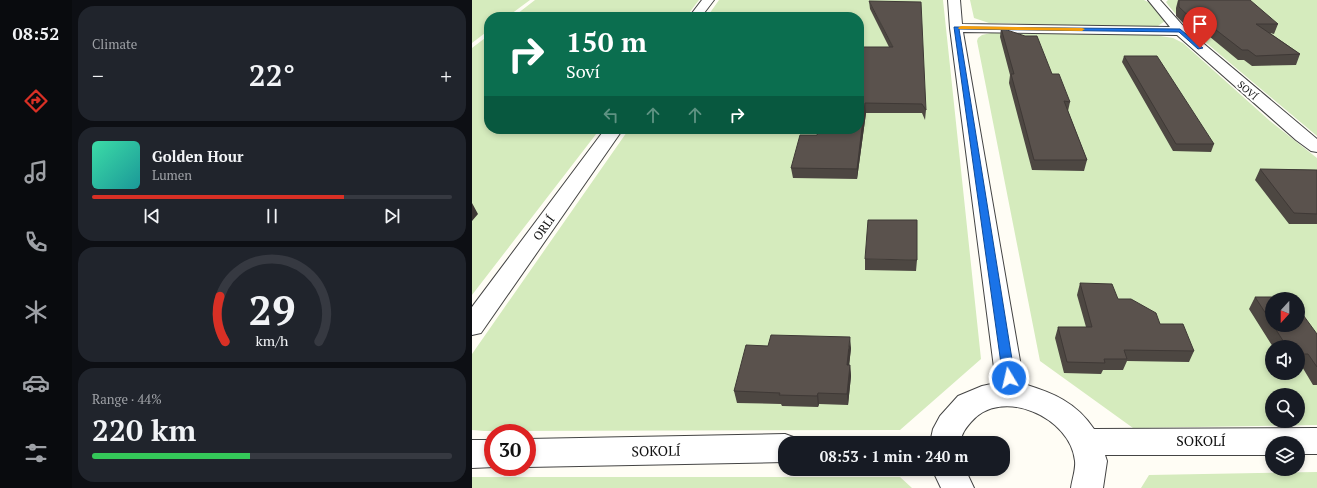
<!DOCTYPE html>
<html lang="en">
<head>
<meta charset="utf-8">
<style>
  body { margin:0; font-family:"PT Serif",serif; background:#20242c; color:#f1f3f6; height:100vh; display:flex; flex-direction:column; font-size:15px; white-space:nowrap }
  * { box-sizing:border-box; margin:0 }
  p { font-size:13px; color:#9ea1a6 }
  .icon { flex:none; width:22px; height:22px; fill:none; stroke:currentColor; stroke-width:2; stroke-linecap:round; stroke-linejoin:round }
  .map { position:relative; flex:1; overflow:hidden }
  .details { display:flex; flex-direction:column; gap:6px; padding:6px; background:#0d0f14; width:400px }
  .details>* { flex:none }
  .banner { position:absolute; left:12px; top:12px; width:380px; height:122px; border-radius:16px; box-shadow:0 2px 6px #0003; background:#0b6e4f; color:#fff; overflow:hidden }
  .needle { width:26px; rotate:201deg }
  .tools { position:absolute; left:793px; top:292px; display:grid; gap:8px }
  .tools a { display:grid; place-items:center; width:40px; height:40px; border-radius:50%; background:#171b24; box-shadow:0 2px 6px #0003; font-size:20px }
  .speed { position:absolute; left:12px; top:424px; display:flex; gap:8px; font-size:20px; font-weight:700; text-align:center }
  .speed>* { display:grid; place-content:center; width:52px; height:52px; border-radius:50%; background:#171b24; box-shadow:0 2px 6px #0003; line-height:1 }
  .speed .limit { border:6px solid #d22; background:#fff; color:#111 }
  .pin { position:absolute; display:grid; place-items:center; width:34px; height:34px; color:#fff; margin:-41px -17px; border-radius:50% 50% 50% 0; rotate:-45deg; box-shadow:0 0 4px #0007 }
  .pin .icon { rotate:45deg }
  .me { position:absolute; width:44px; margin:-22px; rotate:351deg; stroke-linejoin:round; filter:drop-shadow(0 0 3px #0008) }
  .turn { display:flex; align-items:center; gap:14px; height:84px; padding:0 16px; font-size:18px }
  .turn .icon { width:52px; height:52px; stroke-width:2.5 }
  .turn b { display:block; font-size:28px; line-height:34px }
  .lanes { display:flex; align-items:center; height:38px; padding:0 16px; background:#0003; justify-content:center; gap:20px; direction:ltr }
  .lanes .off { opacity:.35 }
  .big { font-size:30px; font-weight:800; line-height:1.1 }
  .details .widget { flex:1; display:flex; flex-direction:column; justify-content:center; gap:6px; min-width:0; padding:0 14px; border-radius:16px; background:#20242c }
  .details .dial { align-items:center; gap:0 }
  .dial svg { height:104px; overflow:visible; fill:none; stroke:#363941; stroke-width:7; stroke-linecap:round; text-anchor:middle }
  .dial text { fill:#f1f3f6; stroke:none }
  .song { display:flex; align-items:center; gap:12px }
  .cover { width:48px; height:48px; border-radius:6px; background:linear-gradient(135deg,hsl(160 70% 55%),hsl(180 70% 35%)) }
  .played { height:4px; border-radius:2px; background:linear-gradient(90deg,#d93025 70%,#363941 70%) }
  .keys { display:flex; justify-content:space-around; direction:ltr }
  .heat { display:flex; justify-content:space-between; align-items:center; font-size:22px; direction:ltr }
  .charge { height:6px; border-radius:3px; background:linear-gradient(90deg,#34c759 44%,#363941 0) }
  .trip { position:absolute; left:306px; top:436px; width:232px; height:40px; border-radius:16px; background:#171b24; box-shadow:0 2px 6px #0003; font-weight:800; line-height:40px; text-align:center }
  main { display:flex; flex:1; min-height:0 }
  .tab-bar { display:flex; flex-direction:column; width:72px; justify-content:space-around; align-items:center; background:#090b0e; color:#9ea1a6 }
  .tab-bar .icon { width:28px; height:28px }
  .tab-bar .active { color:#d93025 }
  .tab-bar b { font-size:18px; color:#f1f3f6 }
  .map>svg:first-child { display:block }
</style>
</head>
<body>
<main>
<nav class="tab-bar">
<b>08:52</b>
<svg class="icon active" aria-label="directions" viewBox="0 0 24 24"><path d="M12 3l9 9-9 9-9-9zM9 14v-3h6M13 9l2 2-2 2"/></svg>
<svg class="icon" aria-label="music" viewBox="0 0 24 24"><path d="M9 18V5l10-2v13"/><circle cx="6" cy="18" r="3"/><circle cx="16" cy="16" r="3"/></svg>
<svg class="icon" aria-label="phone" viewBox="0 0 24 24"><path d="M5 4h4l2 5-3 2q2 4 5 5l2-3 5 2v4C11 20 4 13 5 4z"/></svg>
<svg class="icon" aria-label="climate" viewBox="0 0 24 24"><path d="M12 3v18M4 7l16 10M4 17L20 7"/></svg>
<svg class="icon" aria-label="car" viewBox="0 0 24 24"><path d="M5 17H2v-5l4-1 3-4h7l3 4 3 1v5h-3M9 17h6M6 11h13"/><circle cx="7" cy="17" r="2"/><circle cx="17" cy="17" r="2"/></svg>
<svg class="icon" aria-label="filters" viewBox="0 0 24 24"><path d="M4 7h16M4 17h16"/><circle cx="9" cy="7" r="2"/><circle cx="15" cy="17" r="2"/></svg>
</nav>
<section class="details">
<div class="widget"><p>Climate</p>
<div class="heat"><a>−</a><b class="big">22°</b><a>+</a></div>
</div>
<div class="widget">
<div class="song"><i class="cover"></i><div><b>Golden Hour</b><p>Lumen</p></div></div>
<div class="played"></div>
<div class="keys"><svg class="icon" aria-label="previous" viewBox="0 0 24 24"><path d="M18 5L8 12l10 7zM5 5v14"/></svg><svg class="icon" aria-label="pause" viewBox="0 0 24 24"><path d="M8 5v14M16 5v14"/></svg><svg class="icon" aria-label="next" viewBox="0 0 24 24"><path d="M6 5l10 7-10 7zM19 5v14"/></svg></div>
</div>
<div class="widget dial"><svg viewBox="0 0 100 80">
<path d="M14 69A42 42 0 1 1 86 69"/>
<path d="M14 69A42 42 0 0 1 10 34" stroke="#d93025"/>
<text x="50" y="56" font-size="32" font-weight="700">29</text>
<text x="50" y="72" font-size="11">km/h</text>
</svg></div>
<div class="widget"><p>Range · 44%</p><b class="big">220 km</b><div class="charge"></div></div>
</section>
<div class="map">
<svg width="845" height="488" viewBox="0 0 845 488">
  <rect width="100%" height="100%" fill="#fffdf5"/>
  <path fill="#d5ebbd" fill-rule="evenodd" d="M0 0H58L35 17H17V30L0 43Z
    M63 0H227L214 17H41Z
    M247 0H471L509 359 428 430 12 431 0 430V354L157 129H387V17H235Z
    M498 0H672L680 4 693 21 686 26 676 27 517 23 502 18Z
    M696 0H845V136L713 25 696 5 694 2Z
    M523 32 682 35 701 38 711 43 798 121 845 158V425L661 428 568 361 505 41 506 38 510 35ZM800 299H826V325H800ZM800 347H826V373H800ZM800 395H826V421H800Z
    M17 35V129H128L0 295V48Z
    M845 472V488H669L677 475Z
    M0 477H428L440 488H0Z"/>
  <g fill="none" stroke-linecap="round" stroke-linejoin="round">
    <g stroke="#444" stroke-width="2">
      <path id="minor" d="M230 0H242L229 17H217Z
        M476 0H488L490 24 698 27 676 0H688L713 28 845 139V152L839 151 824 140 705 35 491 32 552 384C581 393 604 402 622 429L845 428V454H826V443H800V455H633L635 461 631 488H599C600 480 604 469 603 461 599 417 529 386 499 422 493 429 490 433 488 443H458L461 429 468 416 486 396 510 386 524 383 478 28Z
        M133 129H151L9 333 0 335V307Z
        M313 434 324 438 326 443H313V462L55 467V439Z
        M0 440H21V467H23L0 468Z
        M460 469H493L502 488H469Z"/>
    </g>
    <use href="#minor" fill="#fff" fill-rule="evenodd"/>
  </g>
  <path fill="#4d4742" d="M706 0 806 24 802 34 798 33 828 54 824 65 780 66 772 60H766L732 32H720L704 16V8Z
    M397 1 454 110 453 120 450 113H394L385 179 321 178 319 168 345 135 387 47H417L398 9Z
    M529 28 580 74 598 102 596 111 615 160 612 171 560 170 537 83 538 75 528 37Z
    M652 56 742 144 739 152 701 151 650 62Z
    M788 169 845 170V224H817L783 180Z
    M393 259 445 260 444 271 393 270Z
    M608 283 646 299 688 324 722 351 717 362 655 361 651 370H631L629 374 592 373 583 338 586 327H614L605 295Z
    M783 297 800 299V325H826L845 334V385H841L829 365H826V347H801L777 309Z
    M379 348 377 365H378L379 376 376 405 347 404 346 407 310 406 309 404 265 403 262 391Z"/>
  <path fill="#3f3936" d="M393 103 394 113 385 179V169Z
    M0 203 6 214 0 221Z
    M378 337 379 348 376 376 375 365Z
    M378 365 379 376 376 405 375 394Z
    M346 393 347 404 346 407 345 396Z"/>
  <path fill="#5a524d" stroke="#3f3936" d="M707 0H778L806 24H784L828 54 784 56 776 50H770L735 23 723 22 707 7Z
    M397 1 449 2 454 110 450 104 393 103 385 169 319 168 328 135H345L347 129H387V47H421Z
    M529 28 553 36H565L580 74H587L598 102 592 101 615 160H562L539 74H542Z
    M652 56H685L742 144H704Z
    M788 169 845 170V214L822 213Z
    M396 220H445V260L393 259Z
    M608 283 640 284 646 299H659L684 313 688 324H711L722 351 652 350 655 359H632L633 363 595 362 586 327H620Z
    M783 297H818L820 299H800V323Z
    M826 308 845 334V367L836 354H826V347H815L801 325H826Z
    M299 335 378 337 375 365H378L375 394 346 393 345 396 307 395 308 393 262 391 274 345 296 346Z"/>
  <path fill="#1a73e8" stroke="#114b97" d="M482 27 708 29 731 48 726 49 707 32 487 29 543 378 541 381 537 382 533 381 531 378Z"/>
  <path fill="#f59e0b" d="M489 26 610 28 613 29 610 31 487 29 486 28Z"/>
  <g text-anchor="middle" stroke-width="4" stroke-linejoin="round" paint-order="stroke">
    <g font-size="10" fill="#111" stroke="#fff">
      <text transform="translate(776 90) rotate(41)" y="4">SOVÍ</text>
    </g>
    <g font-size="12" fill="#111" stroke="#fff">
      <text transform="translate(72 228) rotate(-54)" y="4">ORLÍ</text>
    </g>
    <g font-size="14" fill="#111" stroke="#fff">
      <text x="729" y="446">SOKOLÍ</text>
      <text transform="translate(184 451) rotate(-1)" y="5">SOKOLÍ</text>
    </g>
  </g>
</svg>
<div class="tools">
<a><svg class="needle" viewBox="-14 -14 28 28"><path d="M0-13l5 13h-10z" fill="#e53935"/><path d="M0 13l5-13h-10z" fill="#9ea1a6"/></svg></a>
<a><svg class="icon" aria-label="sound" viewBox="0 0 24 24"><path d="M4 9h4l5-4v14l-5-4H4zM17 9q2 3 0 6"/></svg></a>
<a><svg class="icon" aria-label="search" viewBox="0 0 24 24"><circle cx="10" cy="10" r="6"/><path d="M15 15l6 6"/></svg></a>
<a><svg class="icon" aria-label="layers" viewBox="0 0 24 24"><path d="M12 4l9 5-9 5-9-5zM3 14l9 5 9-5"/></svg></a>
</div>
<div class="speed"><div class="limit">30</div></div>
<div class="pin" style="left:728px;top:48px;background:#d93025"><svg class="icon" aria-label="arrive" viewBox="0 0 24 24"><path d="M6 21V4h12l-3 4 3 4H6"/></svg></div>
<svg class="me" style="left:537px;top:378px" viewBox="-20 -20 40 40"><circle r="17" fill="#1a73e8" stroke="#fff" stroke-width="3"/><path d="M0-11L8 9 0 5-8 9z" fill="#fff"/></svg>
<div class="trip">08:53 · 1 min · 240 m</div>
<div class="banner">
<div class="turn"><svg class="icon" aria-label="right" viewBox="0 0 24 24"><path d="M7 20v-9h11M14 6l5 5-5 5"/></svg><div><b>150 m</b>Soví</div></div>
<div class="lanes"><svg class="icon off" aria-label="left" viewBox="0 0 24 24"><path d="M17 20v-9H6M10 6l-5 5 5 5"/></svg><svg class="icon off" aria-label="ahead" viewBox="0 0 24 24"><path d="M12 20V5M6 11l6-6 6 6"/></svg><svg class="icon off" aria-label="ahead" viewBox="0 0 24 24"><path d="M12 20V5M6 11l6-6 6 6"/></svg><svg class="icon" aria-label="right" viewBox="0 0 24 24"><path d="M7 20v-9h11M14 6l5 5-5 5"/></svg></div>
</div>
</div>
</main>
</body>
</html>
